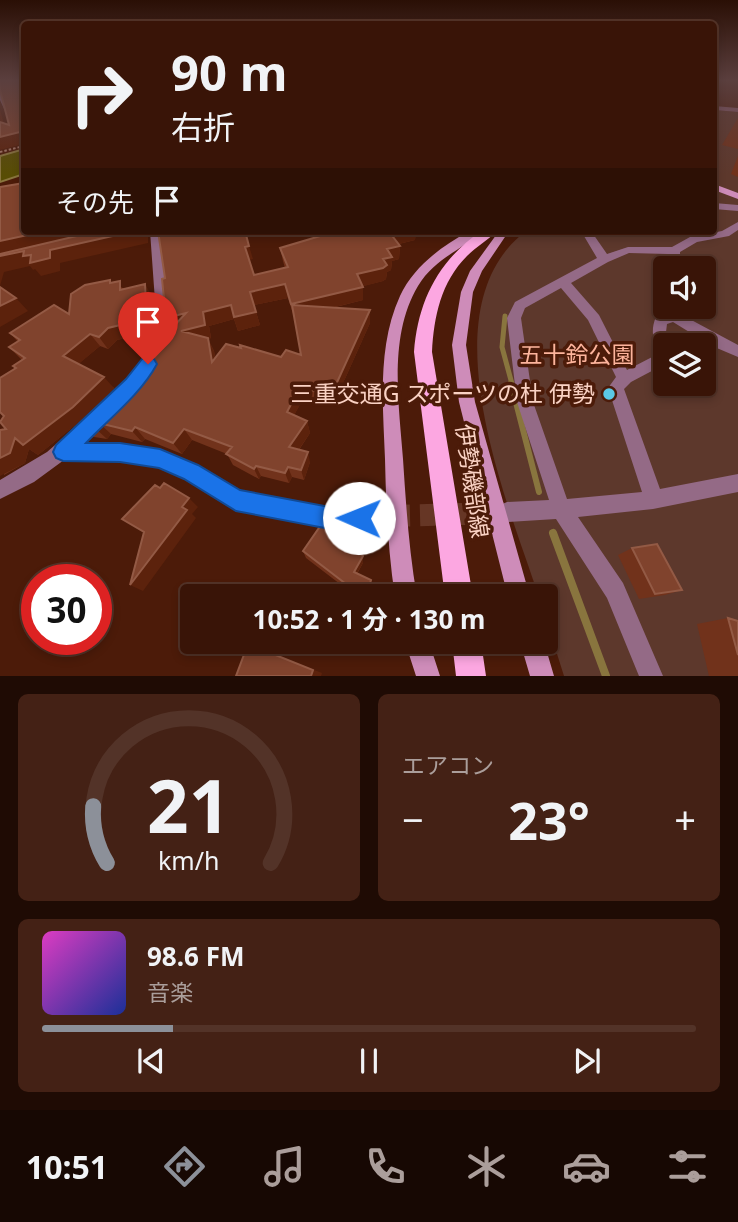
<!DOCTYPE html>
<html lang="ja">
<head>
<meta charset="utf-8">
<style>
  body { margin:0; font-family:"Noto Sans","Noto Sans JP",sans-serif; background:#442115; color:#f1f3f6; height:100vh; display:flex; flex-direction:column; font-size:26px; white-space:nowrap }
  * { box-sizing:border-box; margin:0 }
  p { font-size:23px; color:#ab9e9b }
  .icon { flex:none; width:38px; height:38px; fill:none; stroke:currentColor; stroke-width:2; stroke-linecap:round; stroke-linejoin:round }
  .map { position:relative; height:676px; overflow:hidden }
  .details { display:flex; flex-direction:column; gap:18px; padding:18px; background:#1f0b04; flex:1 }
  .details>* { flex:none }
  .banner { position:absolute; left:21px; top:21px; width:696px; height:214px; border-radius:7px; box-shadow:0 4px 10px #0003,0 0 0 2px #533328; background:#391407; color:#f1f3f6; overflow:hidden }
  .tools { position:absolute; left:653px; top:256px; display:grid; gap:14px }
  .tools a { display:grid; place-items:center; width:63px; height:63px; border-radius:7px; background:#391407; box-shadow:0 4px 10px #0003,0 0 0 2px #533328; font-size:35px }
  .speed { position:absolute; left:21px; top:564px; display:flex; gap:14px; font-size:35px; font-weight:700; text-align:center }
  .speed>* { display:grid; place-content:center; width:91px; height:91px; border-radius:50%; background:#391407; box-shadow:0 4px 10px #0003,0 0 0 2px #533328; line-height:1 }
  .speed .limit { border:10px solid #d22; background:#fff; color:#111 }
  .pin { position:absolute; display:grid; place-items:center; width:60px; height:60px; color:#fff; margin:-72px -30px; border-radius:50% 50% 50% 0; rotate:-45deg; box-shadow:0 0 7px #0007 }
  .pin .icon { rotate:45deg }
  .me { position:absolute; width:77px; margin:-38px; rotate:271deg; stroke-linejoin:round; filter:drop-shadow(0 0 5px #0008) }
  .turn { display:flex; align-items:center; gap:24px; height:147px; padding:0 35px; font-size:32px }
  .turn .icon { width:91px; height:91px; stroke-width:2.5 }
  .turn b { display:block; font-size:49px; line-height:60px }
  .then { display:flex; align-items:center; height:66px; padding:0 35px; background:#0003; gap:14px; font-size:26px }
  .big { font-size:52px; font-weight:700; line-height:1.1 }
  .details .card { flex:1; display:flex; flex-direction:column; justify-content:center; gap:10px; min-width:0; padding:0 24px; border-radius:10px; background:#442115 }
  .details .dial { align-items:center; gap:0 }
  .dial svg { height:182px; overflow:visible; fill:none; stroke:#533328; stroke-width:7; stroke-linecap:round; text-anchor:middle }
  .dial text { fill:#f1f3f6; stroke:none }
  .song { display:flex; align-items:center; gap:21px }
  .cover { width:84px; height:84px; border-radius:10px; background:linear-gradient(135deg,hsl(310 70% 55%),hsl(230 70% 35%)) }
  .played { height:7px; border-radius:4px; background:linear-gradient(90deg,#8c9099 20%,#533328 20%) }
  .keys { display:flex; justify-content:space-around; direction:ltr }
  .heat { display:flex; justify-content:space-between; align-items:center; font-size:38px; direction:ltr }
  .details .tiles { flex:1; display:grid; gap:18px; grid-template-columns:1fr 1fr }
  .card:last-child { grid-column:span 2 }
  .trip { position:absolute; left:180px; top:584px; width:378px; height:70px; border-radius:7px; background:#391407; box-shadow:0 4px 10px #0003,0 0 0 2px #533328; font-weight:700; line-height:70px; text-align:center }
  .menu { display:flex; height:112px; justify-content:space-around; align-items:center; background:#170803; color:#ab9e9b }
  .menu .icon { width:49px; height:49px }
  .menu .selected { color:#8c9099 }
  .menu b { font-size:32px; color:#f1f3f6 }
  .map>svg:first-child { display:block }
</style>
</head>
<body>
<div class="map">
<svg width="738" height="676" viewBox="0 0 738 676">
  <rect width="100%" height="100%" fill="#4c1b09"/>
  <path fill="#5d382c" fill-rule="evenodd" d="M714 110 738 112V676H564L546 619V597H539C507 500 425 308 526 231H714ZM665 268H704V306H665ZM665 345H704V383H665Z"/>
  <path fill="#584d04" stroke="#89753e" stroke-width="2" d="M24 149V174L0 182V156Z"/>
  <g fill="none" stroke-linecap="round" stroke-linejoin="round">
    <path stroke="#89753e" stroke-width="5" d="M505 316 502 347 512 384"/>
    <path stroke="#89753e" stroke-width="6" d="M511 383 539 492"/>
    <path stroke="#89753e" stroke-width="8" d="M553 533 606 676"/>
    <path stroke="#663625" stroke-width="18" stroke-dasharray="18 9" stroke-linecap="butt" d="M461 514 504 513"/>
    <path stroke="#663625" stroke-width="22" stroke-dasharray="22 10" stroke-linecap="butt" d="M388 516 504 513"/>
    <path stroke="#a57869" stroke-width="2" stroke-dasharray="2.5 2" stroke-linecap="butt" d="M0 152 24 146"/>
    <path fill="#946a86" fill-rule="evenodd" d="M0 93 2 94 10 114 6 113 0 100Z"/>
    <path fill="#946a86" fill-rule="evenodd" d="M714 106 738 108V112L714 110Z
      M714 203 738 205V211L714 209Z
      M738 222V230L729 236 697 242 680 252V268H668V254L629 253 608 262 571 283 599 315 627 370 656 355C654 341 650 330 656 317L668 314V306H682V315L738 345V357L712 346 673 322 667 324 666 332 669 345H665V364L631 382 624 389 660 489 738 474V492L653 509 578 517 623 583 663 676H639L607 598 556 519 507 522 500 519 497 512 500 505 507 502 549 500 517 402 507 318 515 302 597 258 581 231H591L607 254 628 247H672L690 237 722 231ZM561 288 588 320 616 377 608 388 642 492 567 499 533 402 521 318 525 308Z
      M150 231H160L172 344 147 376 142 378 137 376 134 372 158 343Z
      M99 410 105 412 107 417 82 444 120 445 160 451 197 466 239 491 335 509 383 507 390 510 393 517 390 524 383 527 335 529 236 509 185 478 159 467 120 461 64 460 34 482 0 499V480L47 452 93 412Z"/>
    <path fill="#ce8cb9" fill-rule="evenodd" d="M714 184 738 193V199L714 190Z
      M469 231H482C461 251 435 258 418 286 388 336 399 404 403 459 406 505 409 551 417 597H395C388 551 386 505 385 459 383 405 377 346 400 296 414 266 441 247 469 231Z
      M499 231H509L482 271 473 292 466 345 475 402 530 597H508L459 402 452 345 461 292 470 271Z
      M405 642H429L440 676H416Z
      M520 642H544L554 676H530Z"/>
    <path fill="#fca7e1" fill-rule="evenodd" d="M481 231H497C488 240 476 247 467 256 441 282 434 316 432 352L473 597H445L414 352C418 301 438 261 481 231Z
      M452 642H481L486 676H456Z"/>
  </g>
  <path fill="#71321b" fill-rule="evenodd" d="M738 118V149L722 145 732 128Z
    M738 156V177L731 174Z
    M337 231H416L415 240 399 244 400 246 399 259 392 261 391 270 387 272 386 279 383 281 363 286V300L332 308 370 323 335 401 323 397 320 405 303 399 294 415 307 421 310 433 299 450 310 462 304 480 292 477 289 483 261 476 259 479 233 465 227 454 192 440 182 454 145 439 142 442 111 434 107 439 94 437 81 426 137 377 162 348 159 342 172 328 166 318 165 278 253 259 249 260 254 275 285 268 283 261 280 248ZM288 298 294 317 301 355 281 357 215 358 214 351 208 339 211 338 209 326 234 319 238 331 260 325 254 305Z
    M112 283 125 289 152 296 155 336 146 339 142 334 117 340 108 349 100 346 78 364 114 388 84 418 38 455 29 449 25 463 4 475 6 429 4 416 16 368 22 360 9 347 18 342 10 333 69 314Z
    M632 548 682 590 665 595 639 599 618 555Z
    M303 551 363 563 357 574 371 586 367 597H357L306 558Z
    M728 618 738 621V676H709L697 624Z"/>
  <path fill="#5c220c" d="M0 110 7 134 0 123Z
    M24 131V144L0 150V137Z
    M46 231H116L0 256V241Z
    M135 231H146L148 234V243L60 263V271L41 276 35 269 33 270 30 266 4 272 0 286V256L24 251 50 250Z
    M267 231H297L268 237Z
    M399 231H416L415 240 390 246V233Z
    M249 246 253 259 249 260 245 247Z
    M400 246 399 259 392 261 391 270 387 272 386 279 383 281 357 288V274L383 259 387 249Z
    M145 284 152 296 155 336 146 339 142 334 117 340 108 349 99 337Z
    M285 284 288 298 254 305 250 292Z
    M363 287V300L294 317 291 304Z
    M16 298 28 311 0 327V306Z
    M231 305 256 312 260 325 238 331 234 319 209 326 211 338 208 339 214 351 218 374 181 331 203 312Z
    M370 310V323L335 401 334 389Z
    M186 313 173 331 166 318Z
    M90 334 100 346 74 368 63 356Z
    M104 377 114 388 84 418 38 455 29 449 25 463 0 476V458L15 438Z
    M321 385 323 397 320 405 317 392Z
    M300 387 303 399 290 423 287 412Z
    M307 421 310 433 293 458 289 447Z
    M99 423 111 434 107 439 95 428Z
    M135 427 145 439 142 442 132 431Z
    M184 429 192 440 182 454 173 443Z
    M308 452 310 462 304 480 301 470Z
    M256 466 261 476 259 479 254 469Z
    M288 467 292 477 289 483 285 473Z
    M189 498 198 507 192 514 196 518 143 591 130 585Z
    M363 556V563L354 578V572Z
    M248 644 322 673 321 676H311Z"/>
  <path fill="#80432d" stroke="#935a45" stroke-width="2" d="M0 80H24V131L0 137V122L9 125 0 90Z
    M24 183V231H46L0 241V187Z
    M98 231H135L50 250V258L30 263 31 255 23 256 24 251 0 256V254Z
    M158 231H245L249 246 245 247 254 275 288 267 280 248 337 231H399L390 233 400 246 387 249 392 257 383 259 387 265 383 268 357 274 363 287 291 304 285 284 250 292 256 312 234 317 231 305 203 312 205 325 181 331 208 338 212 362 226 344 241 348 240 345 281 357 286 350 301 355 292 305 370 310 334 389 321 385 317 392 300 387 287 412 307 421 289 447 308 452 301 470 288 467 285 473 256 466 254 469 226 454 232 447 184 429 173 443 135 427 132 431 99 423 95 428 81 426 132 375 137 377 166 344 159 342 186 313 166 318 162 279 165 278Z
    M110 280V283L120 281V290L145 284 147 324 138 327 137 321 108 328 99 337 90 334 63 356 104 377 73 407 23 445 15 438 10 453 0 458V430L6 429 0 422 4 416 0 412V378L16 368 13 366 25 358 9 347 20 340 10 333 54 305 69 314 71 294 85 285Z
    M0 287 16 298 0 306Z
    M164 483 189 498 182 507 187 510 130 585 144 532 122 519 155 485 160 488Z
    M321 525 363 556 354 572 371 580 366 597H363L303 551Z
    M657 544 682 590 655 594 632 548Z
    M728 618 738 621V655Z
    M248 644 313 670 311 676H236Z"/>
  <linearGradient id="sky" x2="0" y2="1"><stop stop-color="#2a0f05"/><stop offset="0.46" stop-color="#5b3f3e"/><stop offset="1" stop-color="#5b3f3e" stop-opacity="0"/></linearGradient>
  <rect width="738" height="175" fill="url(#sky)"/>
  <path fill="#1a73e8" stroke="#114b97" stroke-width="2" d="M148 357 154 359 157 364C141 394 109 419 86 443H120L160 449 198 465 240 490 335 508 359 507 367 510 370 518 367 525 359 529 335 530 236 511 184 479 159 468 120 462 63 461 56 458 53 452 56 445 126 379 142 359Z"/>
  <circle fill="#5bc8e6" stroke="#4c1b09" stroke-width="2.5" cx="609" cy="394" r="7"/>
  <g text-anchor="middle" stroke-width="7" stroke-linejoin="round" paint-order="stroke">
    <g font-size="23" fill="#fdb49c" stroke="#4c1b09">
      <text x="577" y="363">五十鈴公園</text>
    </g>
    <g font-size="23" fill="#fad2c4" stroke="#4c1b09" text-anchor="end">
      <text x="595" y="402">三重交通G スポーツの杜 伊勢</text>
    </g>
    <g font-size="23" fill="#fad2c4" stroke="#4c1b09">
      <text transform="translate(472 481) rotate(82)" y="8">伊勢磯部線</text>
    </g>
  </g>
</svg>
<div class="tools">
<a><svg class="icon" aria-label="sound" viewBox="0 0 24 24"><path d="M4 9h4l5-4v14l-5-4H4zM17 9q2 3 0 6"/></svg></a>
<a><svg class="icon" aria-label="layers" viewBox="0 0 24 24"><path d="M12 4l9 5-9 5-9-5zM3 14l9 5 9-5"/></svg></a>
</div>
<div class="speed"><div class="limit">30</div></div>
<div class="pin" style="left:148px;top:364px;background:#d93025"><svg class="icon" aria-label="arrive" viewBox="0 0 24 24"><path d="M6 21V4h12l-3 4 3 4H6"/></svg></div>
<svg class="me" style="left:359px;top:518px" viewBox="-20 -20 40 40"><circle r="19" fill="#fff"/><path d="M0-13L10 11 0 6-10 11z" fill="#1a73e8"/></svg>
<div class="trip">10:52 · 1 分 · 130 m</div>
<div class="banner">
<div class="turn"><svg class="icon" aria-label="right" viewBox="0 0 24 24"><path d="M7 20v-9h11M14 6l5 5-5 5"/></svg><div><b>90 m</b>右折</div></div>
<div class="then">その先<svg class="icon" aria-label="arrive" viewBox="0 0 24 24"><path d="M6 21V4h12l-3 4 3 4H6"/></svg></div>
</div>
</div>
<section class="details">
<div class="tiles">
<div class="card dial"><svg viewBox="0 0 100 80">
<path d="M14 69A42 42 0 1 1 86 69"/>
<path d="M14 69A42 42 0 0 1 8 44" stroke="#8c9099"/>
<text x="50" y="56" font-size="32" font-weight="700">21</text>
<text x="50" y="72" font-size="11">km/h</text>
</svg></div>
<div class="card"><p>エアコン</p>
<div class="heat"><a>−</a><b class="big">23°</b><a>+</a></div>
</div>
<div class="card">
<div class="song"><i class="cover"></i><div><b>98.6 FM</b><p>音楽</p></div></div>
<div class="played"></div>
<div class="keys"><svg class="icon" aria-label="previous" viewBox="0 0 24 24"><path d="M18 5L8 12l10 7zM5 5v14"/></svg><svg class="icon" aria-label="pause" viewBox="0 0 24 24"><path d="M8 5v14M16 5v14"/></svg><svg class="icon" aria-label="next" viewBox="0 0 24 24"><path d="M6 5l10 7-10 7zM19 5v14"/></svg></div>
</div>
</div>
</section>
<nav class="menu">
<b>10:51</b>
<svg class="icon selected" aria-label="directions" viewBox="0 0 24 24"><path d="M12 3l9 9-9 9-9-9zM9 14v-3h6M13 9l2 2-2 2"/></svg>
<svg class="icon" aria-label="music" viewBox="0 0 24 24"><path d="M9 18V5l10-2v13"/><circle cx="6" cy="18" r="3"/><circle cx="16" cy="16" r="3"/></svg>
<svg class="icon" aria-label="phone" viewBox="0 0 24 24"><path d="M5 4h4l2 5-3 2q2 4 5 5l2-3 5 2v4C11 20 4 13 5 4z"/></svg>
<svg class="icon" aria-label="climate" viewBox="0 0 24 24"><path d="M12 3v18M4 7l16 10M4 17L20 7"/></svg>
<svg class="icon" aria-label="car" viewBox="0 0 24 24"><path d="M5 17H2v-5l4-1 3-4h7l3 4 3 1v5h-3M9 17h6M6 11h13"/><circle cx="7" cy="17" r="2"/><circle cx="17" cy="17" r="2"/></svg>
<svg class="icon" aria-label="filters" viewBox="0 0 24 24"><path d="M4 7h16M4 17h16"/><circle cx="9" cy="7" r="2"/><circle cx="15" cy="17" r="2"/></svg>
</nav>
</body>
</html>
